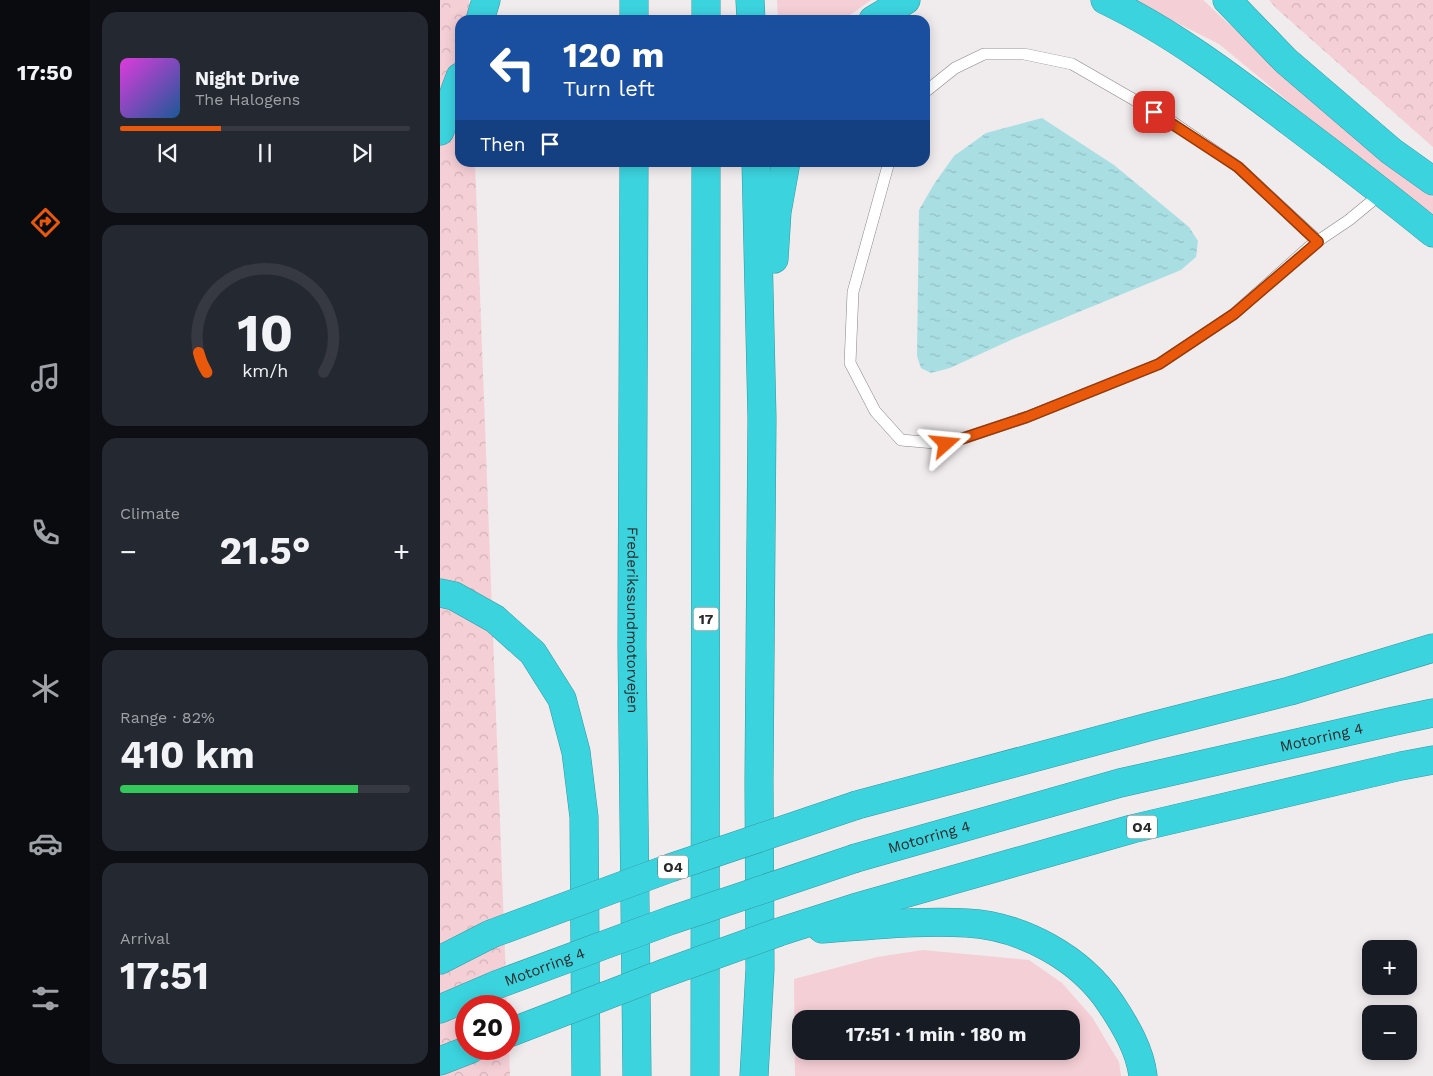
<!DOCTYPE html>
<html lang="en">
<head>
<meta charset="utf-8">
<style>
  body { margin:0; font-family:"Work Sans",sans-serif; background:#242831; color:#f1f3f6; height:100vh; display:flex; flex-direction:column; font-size:19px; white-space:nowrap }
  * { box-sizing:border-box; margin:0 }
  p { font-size:16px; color:#9ea1a6 }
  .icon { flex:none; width:28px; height:28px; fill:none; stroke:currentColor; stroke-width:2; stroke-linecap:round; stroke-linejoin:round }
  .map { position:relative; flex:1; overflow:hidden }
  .side { display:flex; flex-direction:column; gap:12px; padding:12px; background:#0d0f14; width:350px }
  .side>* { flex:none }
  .top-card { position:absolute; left:15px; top:15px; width:475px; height:152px; border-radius:15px; box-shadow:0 2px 12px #0003; background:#1a4fa0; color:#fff; overflow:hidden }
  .controls { position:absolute; left:922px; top:940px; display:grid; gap:10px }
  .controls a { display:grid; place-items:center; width:55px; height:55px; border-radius:10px; background:#171b24; box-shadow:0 2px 12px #0003; font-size:25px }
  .speed { position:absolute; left:15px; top:995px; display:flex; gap:10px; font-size:25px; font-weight:700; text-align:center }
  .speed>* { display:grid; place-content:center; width:65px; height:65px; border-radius:50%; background:#171b24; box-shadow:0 2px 12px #0003; line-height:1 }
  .speed .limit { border:8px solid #d22; background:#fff; color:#111 }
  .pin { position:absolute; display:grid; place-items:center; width:42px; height:42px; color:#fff; margin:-21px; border-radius:10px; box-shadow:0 2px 8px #0006 }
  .me { position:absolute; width:55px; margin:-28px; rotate:72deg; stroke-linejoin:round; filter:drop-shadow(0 0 4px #0008) }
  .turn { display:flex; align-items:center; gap:18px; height:105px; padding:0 25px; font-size:22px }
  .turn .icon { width:65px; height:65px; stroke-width:2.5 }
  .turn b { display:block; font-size:35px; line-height:42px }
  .then { display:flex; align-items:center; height:48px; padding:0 25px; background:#0003; gap:10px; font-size:19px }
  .big { font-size:38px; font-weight:700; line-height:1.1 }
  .side .card { flex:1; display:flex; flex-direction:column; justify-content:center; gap:8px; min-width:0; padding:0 18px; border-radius:15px; background:#242831 }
  .side .dial { align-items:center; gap:0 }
  .dial svg { height:130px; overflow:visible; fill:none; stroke:#363941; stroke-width:7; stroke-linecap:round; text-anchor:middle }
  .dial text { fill:#f1f3f6; stroke:none }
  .song { display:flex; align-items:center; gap:15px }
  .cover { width:60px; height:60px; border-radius:8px; background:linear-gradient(135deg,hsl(300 70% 55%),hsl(210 70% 35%)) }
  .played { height:5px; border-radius:2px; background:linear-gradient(90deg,#ea580c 35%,#363941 35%) }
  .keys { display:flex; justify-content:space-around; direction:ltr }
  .heat { display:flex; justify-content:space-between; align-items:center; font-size:28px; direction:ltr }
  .charge { height:8px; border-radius:4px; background:linear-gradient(90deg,#34c759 82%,#363941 0) }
  .trip { position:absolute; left:352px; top:1010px; width:288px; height:50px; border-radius:15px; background:#171b24; box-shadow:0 2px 12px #0003; font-weight:700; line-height:50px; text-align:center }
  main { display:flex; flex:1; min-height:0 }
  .menu { display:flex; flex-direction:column; width:90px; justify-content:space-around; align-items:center; background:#090b0e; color:#9ea1a6 }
  .menu .icon { width:35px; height:35px }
  .menu .current { color:#ea580c }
  .menu b { font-size:22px; color:#f1f3f6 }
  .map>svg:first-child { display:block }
</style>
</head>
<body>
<main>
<nav class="menu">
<b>17:50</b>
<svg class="icon current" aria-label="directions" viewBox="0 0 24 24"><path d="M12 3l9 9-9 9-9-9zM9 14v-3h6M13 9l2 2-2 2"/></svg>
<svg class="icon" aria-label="music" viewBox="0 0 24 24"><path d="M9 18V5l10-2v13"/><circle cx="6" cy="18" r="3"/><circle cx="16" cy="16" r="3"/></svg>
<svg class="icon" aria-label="phone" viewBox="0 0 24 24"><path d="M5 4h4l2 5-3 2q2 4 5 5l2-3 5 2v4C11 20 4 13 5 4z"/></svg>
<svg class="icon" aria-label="climate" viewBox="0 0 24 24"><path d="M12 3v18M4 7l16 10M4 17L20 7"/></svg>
<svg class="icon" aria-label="car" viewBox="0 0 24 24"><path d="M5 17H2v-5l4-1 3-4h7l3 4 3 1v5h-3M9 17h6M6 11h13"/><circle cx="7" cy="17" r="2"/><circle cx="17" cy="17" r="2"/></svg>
<svg class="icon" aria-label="filters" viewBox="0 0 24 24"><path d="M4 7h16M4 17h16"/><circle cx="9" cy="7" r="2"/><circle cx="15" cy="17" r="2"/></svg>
</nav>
<section class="side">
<div class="card">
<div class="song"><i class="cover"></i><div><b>Night Drive</b><p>The Halogens</p></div></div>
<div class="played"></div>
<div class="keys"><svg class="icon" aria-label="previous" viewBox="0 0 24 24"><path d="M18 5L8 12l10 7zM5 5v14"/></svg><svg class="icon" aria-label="pause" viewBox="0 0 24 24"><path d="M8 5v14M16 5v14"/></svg><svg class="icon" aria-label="next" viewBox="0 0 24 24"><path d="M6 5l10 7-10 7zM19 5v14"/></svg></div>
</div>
<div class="card dial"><svg viewBox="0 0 100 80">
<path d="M14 69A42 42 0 1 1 86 69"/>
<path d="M14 69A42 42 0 0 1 9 57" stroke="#ea580c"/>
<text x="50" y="56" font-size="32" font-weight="700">10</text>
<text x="50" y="72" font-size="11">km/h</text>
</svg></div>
<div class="card"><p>Climate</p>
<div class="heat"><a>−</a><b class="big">21.5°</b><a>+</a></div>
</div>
<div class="card"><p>Range · 82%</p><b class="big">410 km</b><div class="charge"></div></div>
<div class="card"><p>Arrival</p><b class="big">17:51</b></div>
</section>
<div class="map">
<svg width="993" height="1076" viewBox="0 0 993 1076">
  <defs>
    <pattern id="forest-crowns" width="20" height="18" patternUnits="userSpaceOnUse" patternTransform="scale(1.25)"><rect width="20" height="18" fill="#f5cfd6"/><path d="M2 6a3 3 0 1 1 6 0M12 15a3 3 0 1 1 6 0" fill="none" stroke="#d2b2b8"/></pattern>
    <pattern id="water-ripples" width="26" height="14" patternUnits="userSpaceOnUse" patternTransform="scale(1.25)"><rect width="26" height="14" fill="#a9dfe3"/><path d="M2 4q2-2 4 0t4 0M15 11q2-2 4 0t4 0" fill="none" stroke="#92bfc3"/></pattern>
  </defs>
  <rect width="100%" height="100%" fill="#f0ebec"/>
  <path fill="#f5cfd6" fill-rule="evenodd" d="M337 0H431L403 20H338Z
    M691 0H763L884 112 993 197V221L779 44Z
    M483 950 589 960 622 983 652 1017 679 1062 681 1076H355L354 979 437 957ZM361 1019H631V1051H361Z"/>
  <path fill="url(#forest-crowns)" d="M0 0H29L30 20H20V162L35 163 67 1006H26V1049L69 1048 70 1076H0Z
    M829 0H993V147L837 9Z"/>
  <path fill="url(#water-ripples)" d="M602 118 674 165 749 227 758 241 756 257 741 270 573 339 510 368 491 373 481 368 477 356 479 210 494 184 514 156 546 133Z"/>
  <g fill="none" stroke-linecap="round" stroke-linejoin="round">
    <g stroke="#8b8787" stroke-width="12">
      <path id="service" d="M485 92 515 68 544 54H584L632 64 731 121 798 167 878 241
        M449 162 413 292 410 363 435 411 461 440 506 444 587 417 719 364 794 314 869 247 909 220 943 192"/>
    </g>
    <g stroke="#35989f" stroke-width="29">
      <g id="motorway">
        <path d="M266 0V20"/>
        <path d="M310 0 311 20"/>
        <path d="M665 0C732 32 791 77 849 121 898 158 946 195 993 233"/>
        <path d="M787 0 846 61 951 151 993 181"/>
        <path d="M40 20 46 0"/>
        <path d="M194 20V0"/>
        <path d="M433 20 466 0"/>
        <path d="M0 131 20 77"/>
        <path id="s1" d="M194 162 192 646 197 1076"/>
        <path d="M334 259 337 212 346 162"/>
        <path d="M0 593 14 596 55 619 93 653 122 699 136 752 144 817 146 1076"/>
        <path d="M417 805 712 726 850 691 993 648"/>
        <path id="s2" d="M416 858 680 783 950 722 993 713"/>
        <path d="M382 929C430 926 478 920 527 923 582 926 641 958 671 1004 685 1025 700 1050 703 1076"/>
        <path d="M339 932 414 908 692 829 961 766 993 760"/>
        <path d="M0 960 51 934"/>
        <path d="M0 1009 56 985"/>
        <path d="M0 1061 31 1049"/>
        <path d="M265 1076 266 162"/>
        <path d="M314 1076 320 969 319 781 322 418 316 162"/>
      </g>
    </g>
    <use href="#service" stroke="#fff" stroke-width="11"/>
    <use href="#motorway" stroke="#3bd3de" stroke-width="28"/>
    <g stroke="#35989f" stroke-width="29" stroke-linecap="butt">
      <g id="motorway-bridge">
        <path d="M51 934 230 868 417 805"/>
        <path id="s3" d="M56 985 229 921 416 858"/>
        <path d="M69 1033 222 974 339 932"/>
      </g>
    </g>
    <use href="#motorway-bridge" stroke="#3bd3de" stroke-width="28"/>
  </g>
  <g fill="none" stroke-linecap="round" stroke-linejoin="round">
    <g stroke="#983908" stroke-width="12">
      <path id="route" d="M506 444 587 417 719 364 794 314 878 242 798 167 714 112"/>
    </g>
    <use href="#route" stroke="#ea580c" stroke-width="9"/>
  </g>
  <g text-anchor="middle" stroke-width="5" stroke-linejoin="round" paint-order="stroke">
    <g fill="#fff" stroke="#6a6969" stroke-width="1">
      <rect x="253.5" y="607.5" width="25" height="23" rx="4"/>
      <rect x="687" y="815.5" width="30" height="23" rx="4"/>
      <rect x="218" y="855.5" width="30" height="23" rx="4"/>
    </g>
    <g font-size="14" font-weight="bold" fill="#2a2929">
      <text x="266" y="624">17</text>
      <text x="702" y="832">O4</text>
      <text x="233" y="872">O4</text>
    </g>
    <g font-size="15" fill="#2a2929" stroke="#fff">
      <text dy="5" stroke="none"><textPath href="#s1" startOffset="458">Frederikssundmotorvejen</textPath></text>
      <text dy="5" stroke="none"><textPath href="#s2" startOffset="481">Motorring 4</textPath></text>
      <text dy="5" stroke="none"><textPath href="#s2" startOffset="76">Motorring 4</textPath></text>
      <text dy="5" stroke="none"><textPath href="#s3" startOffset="52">Motorring 4</textPath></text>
    </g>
  </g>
</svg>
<div class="controls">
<a>+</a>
<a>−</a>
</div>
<div class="speed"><div class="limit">20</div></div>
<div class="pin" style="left:714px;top:112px;background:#d93025"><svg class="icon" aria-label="arrive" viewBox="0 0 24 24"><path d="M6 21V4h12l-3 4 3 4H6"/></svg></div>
<svg class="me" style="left:506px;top:444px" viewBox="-20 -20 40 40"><path d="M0-17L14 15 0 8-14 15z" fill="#ea580c" stroke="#fff" stroke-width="4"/></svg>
<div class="trip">17:51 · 1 min · 180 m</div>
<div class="top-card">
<div class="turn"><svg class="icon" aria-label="left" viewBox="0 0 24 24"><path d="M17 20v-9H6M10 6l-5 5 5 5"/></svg><div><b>120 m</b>Turn left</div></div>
<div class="then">Then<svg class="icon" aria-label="arrive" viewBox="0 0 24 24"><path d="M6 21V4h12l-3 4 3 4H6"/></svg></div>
</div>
</div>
</main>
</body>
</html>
